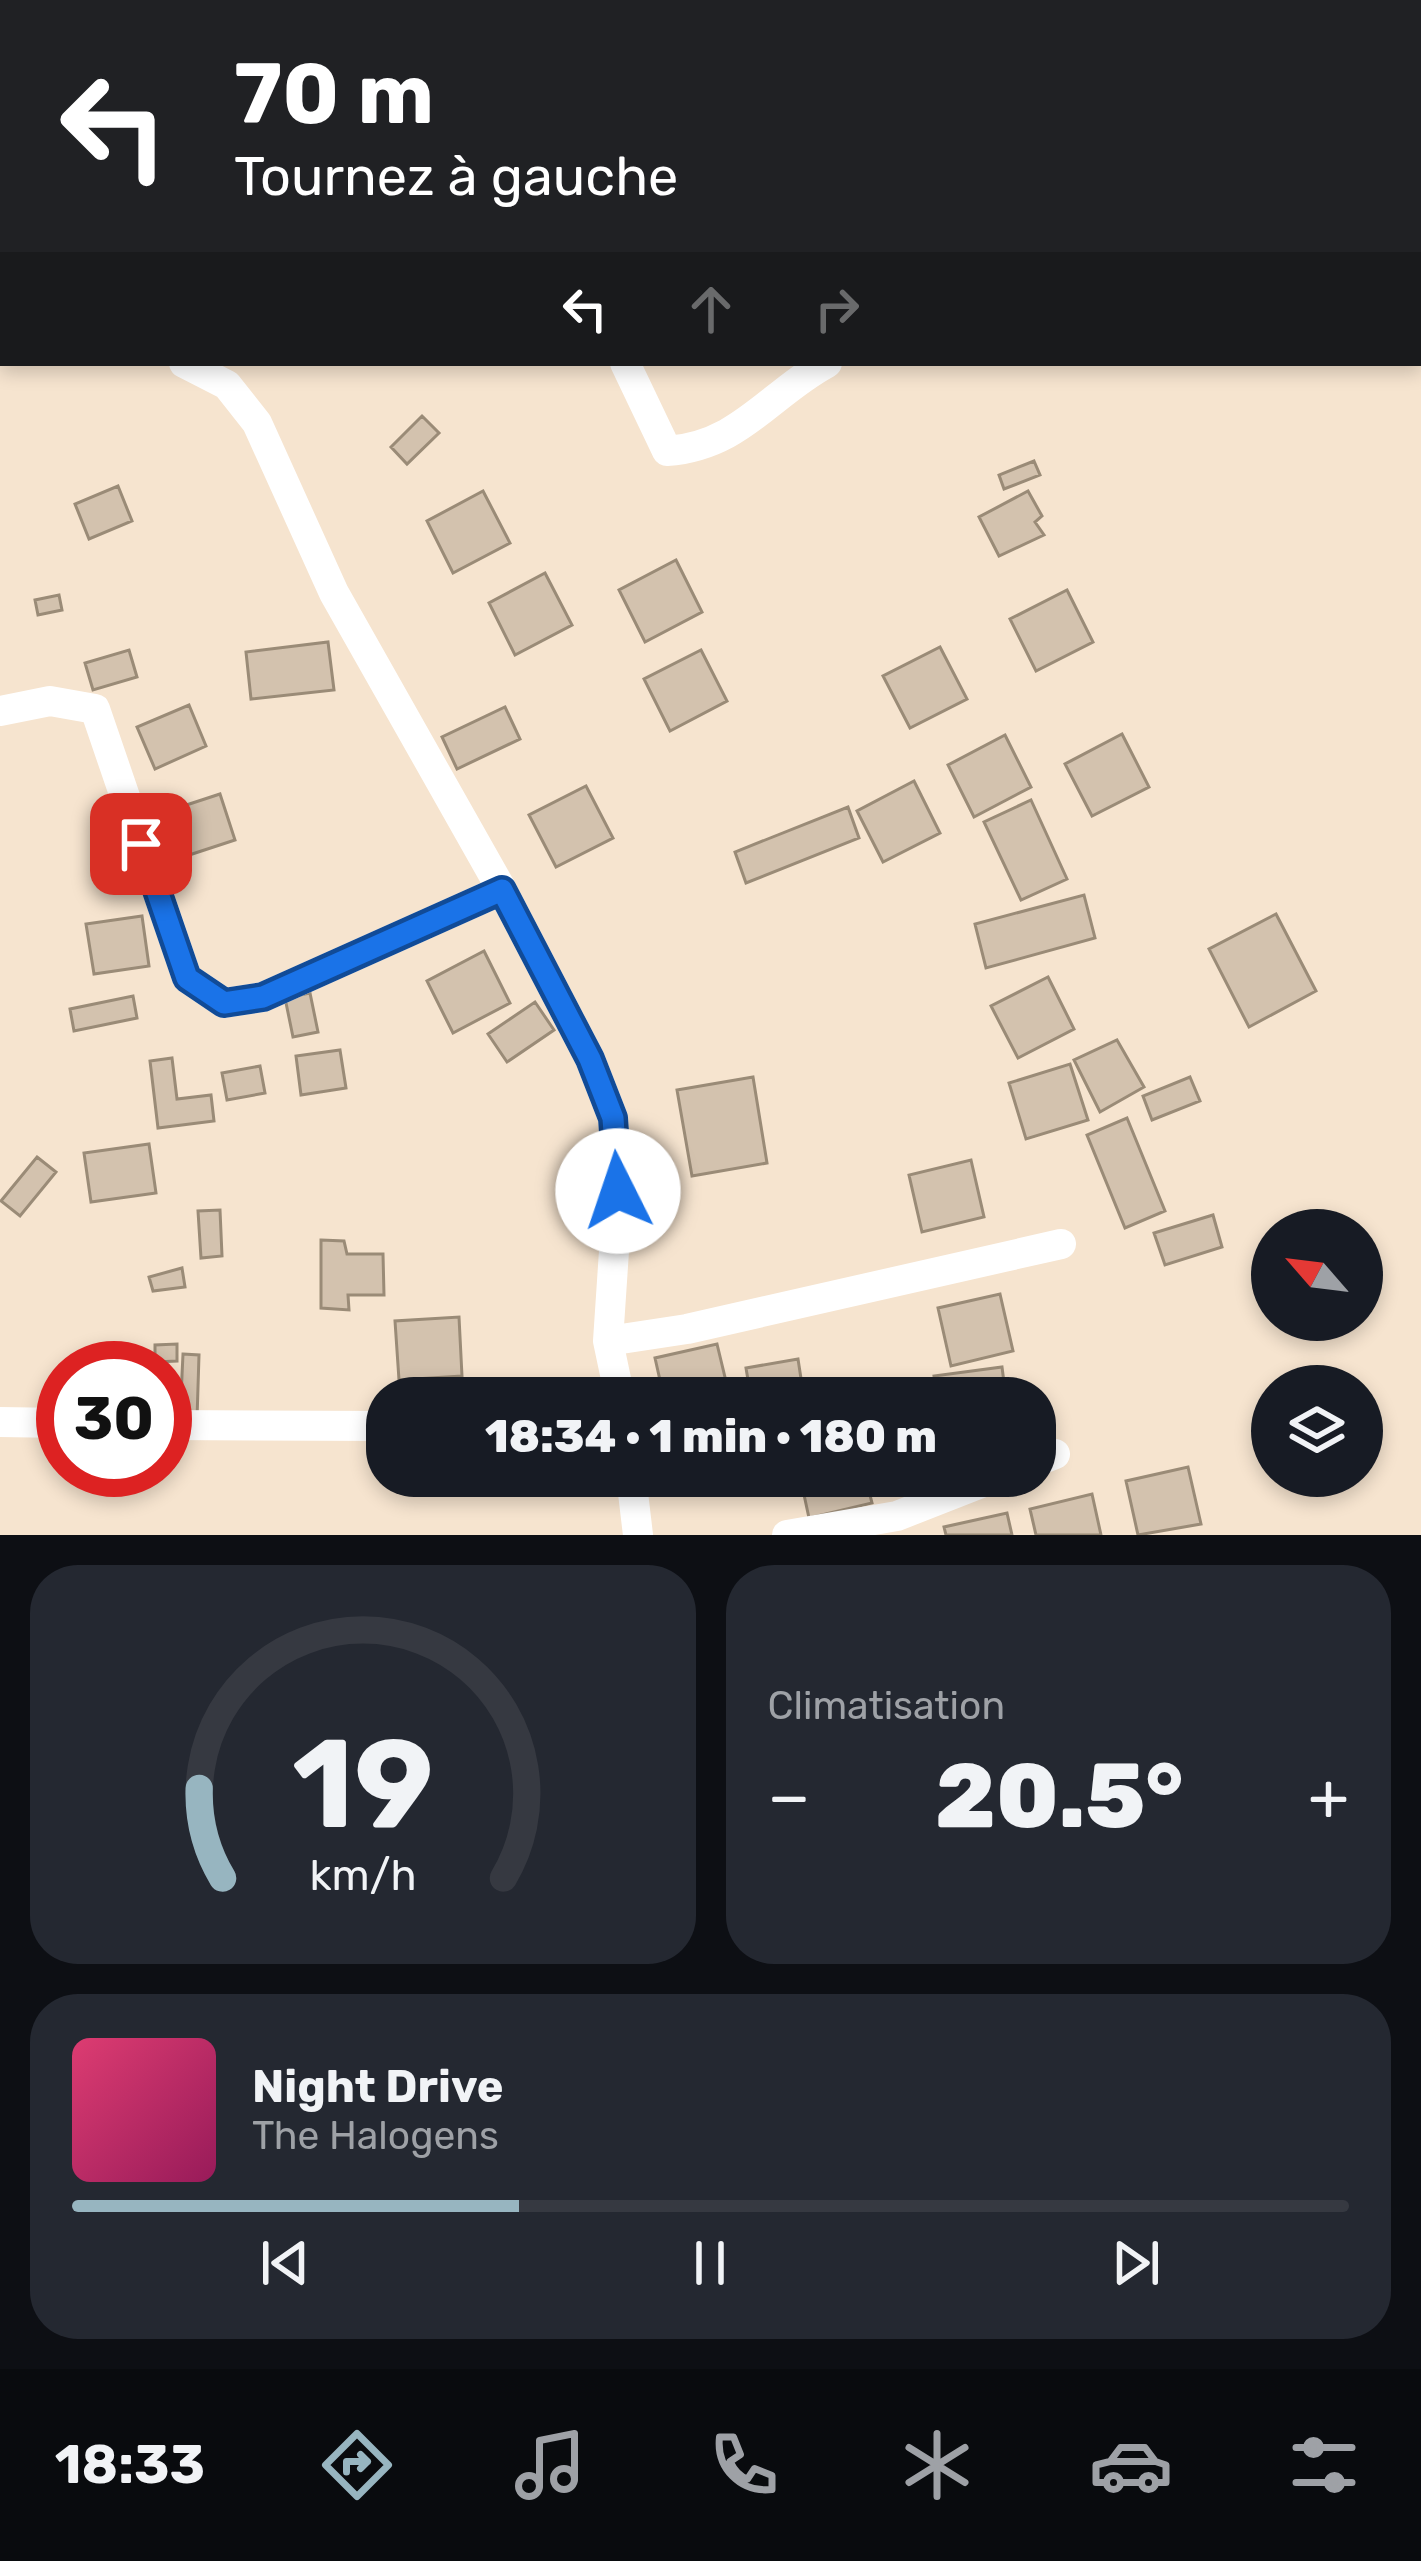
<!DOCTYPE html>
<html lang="fr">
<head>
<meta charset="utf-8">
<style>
  body { margin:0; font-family:Rubik,sans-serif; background:#242831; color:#f1f3f6; height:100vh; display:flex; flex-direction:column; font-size:45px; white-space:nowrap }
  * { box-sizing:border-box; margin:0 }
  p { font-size:39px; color:#9ea1a6 }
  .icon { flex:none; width:66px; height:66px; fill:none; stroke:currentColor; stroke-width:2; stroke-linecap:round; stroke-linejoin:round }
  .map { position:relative; height:1535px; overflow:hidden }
  .details { display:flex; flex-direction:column; gap:30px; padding:30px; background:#0d0f14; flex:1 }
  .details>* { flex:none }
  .banner { position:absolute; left:0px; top:0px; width:1422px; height:366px; box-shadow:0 6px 18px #0003; background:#202124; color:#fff; overflow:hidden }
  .needle { width:78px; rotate:298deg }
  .fabs { position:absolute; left:1251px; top:1209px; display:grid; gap:24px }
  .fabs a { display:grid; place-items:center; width:132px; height:132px; border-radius:50%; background:#171b24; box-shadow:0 6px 18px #0003; font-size:60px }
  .speed { position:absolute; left:36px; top:1341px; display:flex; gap:24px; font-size:60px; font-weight:700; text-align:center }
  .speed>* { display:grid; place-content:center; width:156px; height:156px; border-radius:50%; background:#171b24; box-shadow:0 6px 18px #0003; line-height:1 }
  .speed .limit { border:18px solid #d22; background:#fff; color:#111 }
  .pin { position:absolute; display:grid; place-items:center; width:102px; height:102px; color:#fff; margin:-51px; border-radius:24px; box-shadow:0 6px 18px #0006 }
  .me { position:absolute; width:132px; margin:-66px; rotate:356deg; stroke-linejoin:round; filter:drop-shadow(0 0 9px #0008) }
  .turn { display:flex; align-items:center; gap:42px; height:252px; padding:0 36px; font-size:54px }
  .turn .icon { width:156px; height:156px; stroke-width:2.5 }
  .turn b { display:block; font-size:84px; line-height:102px }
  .lanes { display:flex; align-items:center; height:114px; padding:0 36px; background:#0003; justify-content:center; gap:60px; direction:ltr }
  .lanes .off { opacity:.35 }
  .big { font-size:90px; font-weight:800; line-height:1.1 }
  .details .widget { flex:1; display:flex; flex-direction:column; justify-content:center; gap:18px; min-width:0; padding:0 42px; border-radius:48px; background:#242831 }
  .details .dial { align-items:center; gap:0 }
  .dial svg { height:312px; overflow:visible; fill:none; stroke:#363941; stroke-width:7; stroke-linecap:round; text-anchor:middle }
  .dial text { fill:#f1f3f6; stroke:none }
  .song { display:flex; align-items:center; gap:36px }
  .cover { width:144px; height:144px; border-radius:18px; background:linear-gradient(135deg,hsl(340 70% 55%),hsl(330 70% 35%)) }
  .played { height:12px; border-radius:6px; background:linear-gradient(90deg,#97b5c0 35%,#363941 35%) }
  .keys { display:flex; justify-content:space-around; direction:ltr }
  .heat { display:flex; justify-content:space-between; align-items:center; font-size:66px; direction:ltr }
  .details .tiles { flex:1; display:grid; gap:30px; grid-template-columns:1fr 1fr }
  .widget:last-child { grid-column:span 2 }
  .trip { position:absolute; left:366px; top:1377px; width:690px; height:120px; border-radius:48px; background:#171b24; box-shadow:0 6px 18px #0003; font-weight:800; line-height:120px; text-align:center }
  .menu { display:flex; height:192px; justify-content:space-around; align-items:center; background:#090b0e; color:#9ea1a6 }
  .menu .icon { width:84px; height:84px }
  .menu .current { color:#97b5c0 }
  .menu b { font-size:54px; color:#f1f3f6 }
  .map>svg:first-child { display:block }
</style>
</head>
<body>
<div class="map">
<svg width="1421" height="1535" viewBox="0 0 1421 1535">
  <rect width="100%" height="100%" fill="#f6e4cf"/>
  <path fill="#d3c2ae" stroke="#9a8b77" stroke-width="3" d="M422 416 439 433 407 464 391 447Z
    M1034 461 1040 475 1004 489 999 475Z
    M118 486 132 521 89 539 75 504Z
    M483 491 510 543 453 573 427 521Z
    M1028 491 1042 516 1035 522 1044 535 999 556 979 517Z
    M676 560 702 612 645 642 619 590Z
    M545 573 572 625 515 655 489 603Z
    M1067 590 1093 642 1036 671 1010 619Z
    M59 595 62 610 38 615 35 600Z
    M328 642 334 690 251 699 246 652Z
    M940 647 967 699 910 728 883 676Z
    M129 650 137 677 93 690 85 663Z
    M701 650 727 701 670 731 644 679Z
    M189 705 206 746 155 769 137 727Z
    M505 707 520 739 457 769 442 737Z
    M1122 734 1149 787 1092 816 1065 764Z
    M1005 735 1031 787 974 817 948 765Z
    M914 781 940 833 883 862 857 811Z
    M586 786 613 838 556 867 529 815Z
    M220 794 235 840 183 857 168 811Z
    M1031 800 1067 879 1021 900 984 822Z
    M848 807 859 838 746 883 735 852Z
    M1084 895 1095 938 986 968 975 924Z
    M1276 914 1316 991 1249 1027 1209 949Z
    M142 916 149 966 94 974 86 924Z
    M484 951 510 1003 453 1033 427 981Z
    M1048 977 1074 1029 1018 1058 991 1006Z
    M310 993 318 1032 293 1037 285 998Z
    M133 996 137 1018 74 1031 70 1009Z
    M535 1002 554 1030 507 1062 488 1034Z
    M1117 1040 1144 1087 1100 1112 1074 1060Z
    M340 1050 346 1088 301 1095 296 1056Z
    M172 1058 177 1099 211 1095 214 1121 158 1128 150 1061Z
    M1070 1064 1088 1120 1026 1139 1009 1083Z
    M260 1066 265 1093 227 1100 222 1073Z
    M753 1077 767 1163 692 1176 677 1090Z
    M1190 1077 1200 1101 1152 1120 1143 1096Z
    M1127 1118 1165 1211 1125 1228 1087 1135Z
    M149 1144 156 1193 91 1202 84 1153Z
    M37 1157 56 1172 20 1216 1 1201Z
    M971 1160 984 1217 922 1232 909 1175Z
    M220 1210 222 1256 201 1258 198 1211Z
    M1213 1215 1222 1247 1165 1265 1154 1233Z
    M321 1240 344 1241 347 1254H383L384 1295H348L349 1310 321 1308Z
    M182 1268 185 1287 153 1291 149 1277Z
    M1000 1294 1013 1351 951 1366 938 1308Z
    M459 1317 462 1376 399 1380 395 1321Z
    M177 1344V1361L155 1362V1345Z
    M717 1344 730 1398H664L655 1358Z
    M183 1354 199 1355 197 1419 180 1418Z
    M798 1359 804 1398H751L746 1368Z
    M1002 1367 1006 1398H937L934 1376Z
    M1188 1467 1201 1524 1138 1535 1126 1481Z
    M800 1476H865L872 1503 809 1518Z
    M1092 1494 1101 1535H1036L1030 1509Z
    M1007 1513 1012 1535H946L944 1527Z"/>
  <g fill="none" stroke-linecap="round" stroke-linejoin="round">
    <path stroke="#fff" stroke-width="30" d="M574 0V3
      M0 269 3 271
      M184 363 227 385 257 423 334 593 502 890 590 1059 613 1118 618 1191 608 1341 620 1398
      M625 363 667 451C740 446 769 394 827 363
      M0 711 50 701 95 709 187 978 224 1003 263 997 502 890
      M608 1341 687 1329 1061 1244
      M0 1422 63 1423
      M165 1425 387 1426
      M1035 1462 1055 1454
      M631 1476 638 1535
      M787 1535 897 1516 999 1476"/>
  </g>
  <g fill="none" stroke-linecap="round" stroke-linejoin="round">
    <g stroke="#114b97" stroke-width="30">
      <path id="route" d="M141 844 187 978 224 1003 263 997 502 890 590 1059 613 1118 618 1191"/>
    </g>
    <use href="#route" stroke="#1a73e8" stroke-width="21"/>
  </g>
</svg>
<div class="fabs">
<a><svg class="needle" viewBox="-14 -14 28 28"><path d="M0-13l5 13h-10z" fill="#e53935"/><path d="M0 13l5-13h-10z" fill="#9ea1a6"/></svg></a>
<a><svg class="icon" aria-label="layers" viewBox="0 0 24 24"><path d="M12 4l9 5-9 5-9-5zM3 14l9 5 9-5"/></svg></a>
</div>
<div class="speed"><div class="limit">30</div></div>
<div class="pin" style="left:141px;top:844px;background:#d93025"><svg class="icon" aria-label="arrive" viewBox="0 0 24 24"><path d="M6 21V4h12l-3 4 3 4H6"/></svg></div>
<svg class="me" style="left:618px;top:1191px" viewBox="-20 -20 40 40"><circle r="19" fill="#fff"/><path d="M0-13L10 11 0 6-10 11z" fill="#1a73e8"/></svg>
<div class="trip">18:34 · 1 min · 180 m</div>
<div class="banner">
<div class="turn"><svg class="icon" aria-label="left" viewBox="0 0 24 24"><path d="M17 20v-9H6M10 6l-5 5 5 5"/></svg><div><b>70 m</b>Tournez à gauche</div></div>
<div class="lanes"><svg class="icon" aria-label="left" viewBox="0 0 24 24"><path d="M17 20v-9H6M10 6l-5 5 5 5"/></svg><svg class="icon off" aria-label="ahead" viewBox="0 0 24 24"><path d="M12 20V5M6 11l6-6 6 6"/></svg><svg class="icon off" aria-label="right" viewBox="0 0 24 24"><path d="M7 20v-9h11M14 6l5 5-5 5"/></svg></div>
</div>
</div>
<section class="details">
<div class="tiles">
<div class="widget dial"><svg viewBox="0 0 100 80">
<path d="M14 69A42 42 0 1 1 86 69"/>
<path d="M14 69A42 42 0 0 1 8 46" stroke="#97b5c0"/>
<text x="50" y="56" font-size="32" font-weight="700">19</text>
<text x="50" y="72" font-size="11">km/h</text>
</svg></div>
<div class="widget"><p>Climatisation</p>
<div class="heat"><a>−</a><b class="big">20.5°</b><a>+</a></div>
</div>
<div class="widget">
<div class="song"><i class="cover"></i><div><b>Night Drive</b><p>The Halogens</p></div></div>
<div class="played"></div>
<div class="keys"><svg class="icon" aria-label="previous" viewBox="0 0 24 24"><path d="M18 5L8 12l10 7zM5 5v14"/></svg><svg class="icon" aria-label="pause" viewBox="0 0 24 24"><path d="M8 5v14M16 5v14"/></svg><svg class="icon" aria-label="next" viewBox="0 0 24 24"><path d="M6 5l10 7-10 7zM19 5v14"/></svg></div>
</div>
</div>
</section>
<nav class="menu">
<b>18:33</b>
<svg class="icon current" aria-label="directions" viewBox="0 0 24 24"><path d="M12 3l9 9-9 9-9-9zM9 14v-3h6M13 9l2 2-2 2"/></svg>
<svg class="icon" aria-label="music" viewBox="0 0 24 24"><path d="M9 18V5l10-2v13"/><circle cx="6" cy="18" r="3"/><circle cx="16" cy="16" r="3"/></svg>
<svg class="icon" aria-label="phone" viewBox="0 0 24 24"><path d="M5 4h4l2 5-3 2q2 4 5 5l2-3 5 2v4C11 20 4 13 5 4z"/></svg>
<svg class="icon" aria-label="climate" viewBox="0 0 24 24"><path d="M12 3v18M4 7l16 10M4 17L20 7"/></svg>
<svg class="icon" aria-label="car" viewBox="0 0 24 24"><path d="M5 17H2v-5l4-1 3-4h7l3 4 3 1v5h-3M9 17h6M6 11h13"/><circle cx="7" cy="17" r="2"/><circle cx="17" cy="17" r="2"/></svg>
<svg class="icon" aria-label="filters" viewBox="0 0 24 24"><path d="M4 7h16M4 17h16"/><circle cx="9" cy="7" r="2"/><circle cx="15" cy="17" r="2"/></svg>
</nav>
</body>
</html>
